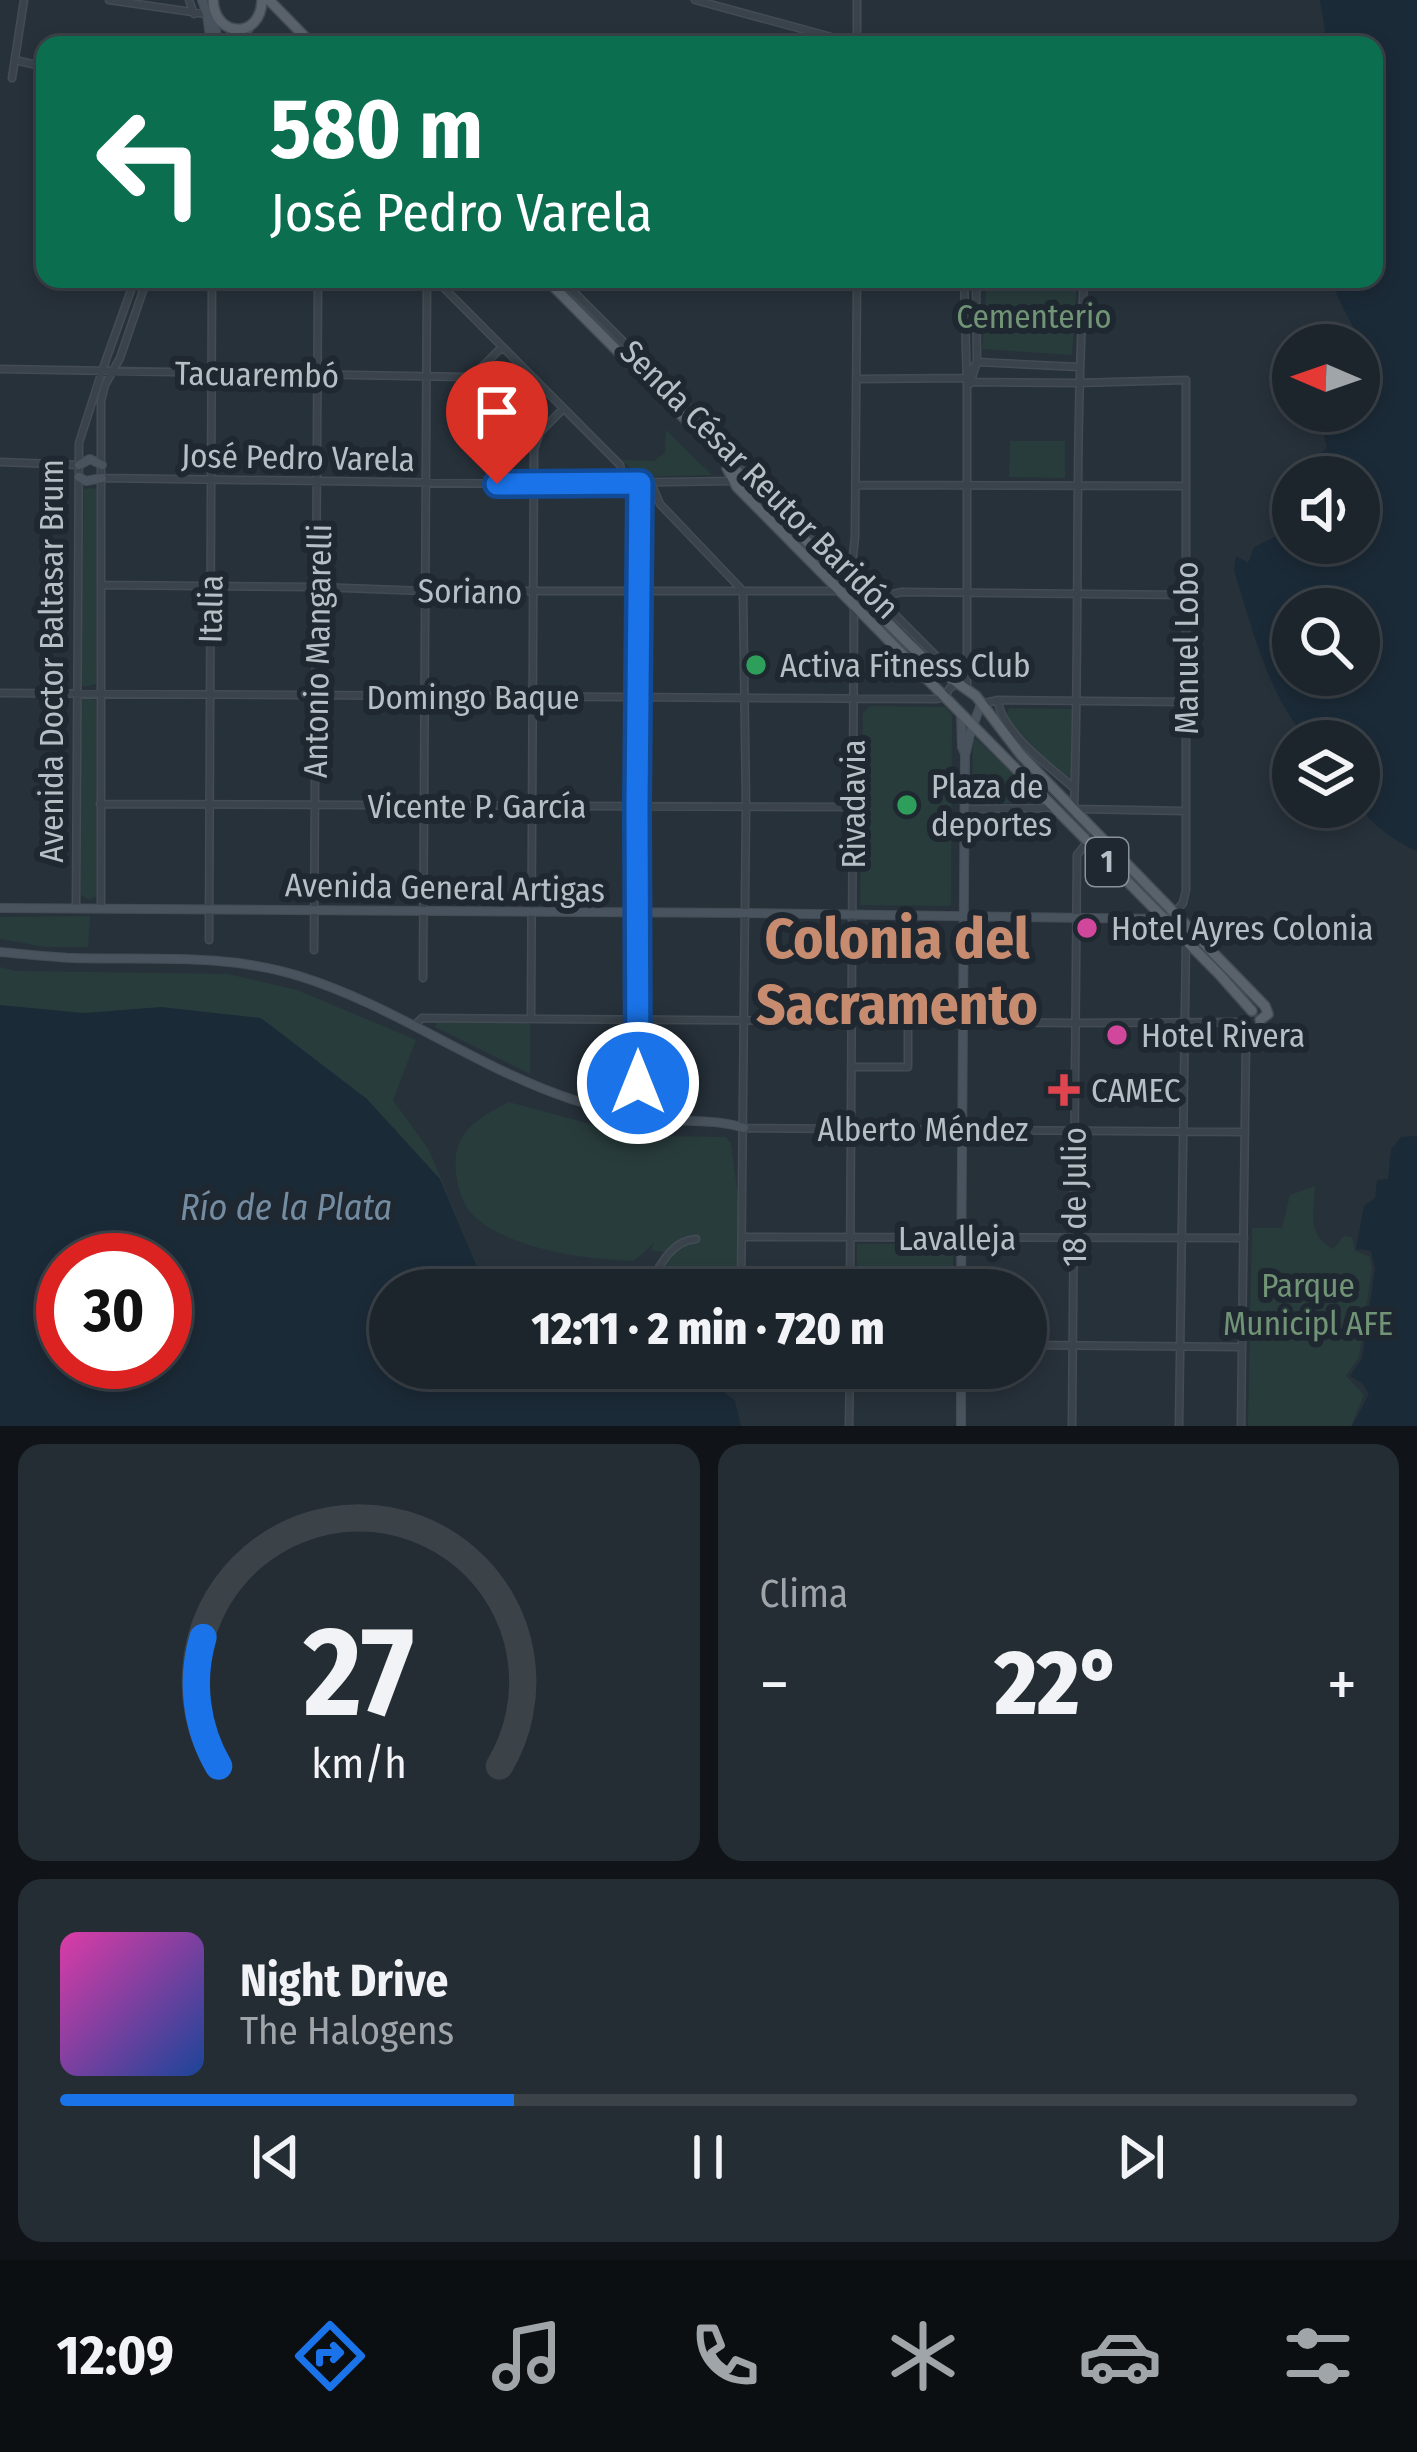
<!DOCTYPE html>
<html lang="es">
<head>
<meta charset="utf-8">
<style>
  body { margin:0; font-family:"Fira Sans Condensed",sans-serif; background:#252d34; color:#f1f3f6; height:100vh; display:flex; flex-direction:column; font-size:45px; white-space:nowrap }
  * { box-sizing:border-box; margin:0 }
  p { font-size:39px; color:#a0a5a9 }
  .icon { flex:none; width:66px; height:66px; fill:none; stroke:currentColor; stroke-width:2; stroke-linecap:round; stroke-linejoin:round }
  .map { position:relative; height:1426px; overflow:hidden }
  .drawer { display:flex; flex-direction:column; gap:18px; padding:18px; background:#101418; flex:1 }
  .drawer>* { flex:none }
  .hud { position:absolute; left:36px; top:36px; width:1347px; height:252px; border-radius:24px; box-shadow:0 6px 18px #0003,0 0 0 3px #3b4248; background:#0b6e4f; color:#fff; overflow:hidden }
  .needle { width:78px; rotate:272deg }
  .buttons { position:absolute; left:1272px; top:324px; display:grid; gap:24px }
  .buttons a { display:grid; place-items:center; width:108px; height:108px; border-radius:50%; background:#1d252c; box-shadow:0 6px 18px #0003,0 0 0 3px #3b4248; font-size:60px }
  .speed { position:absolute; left:36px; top:1233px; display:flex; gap:24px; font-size:60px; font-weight:700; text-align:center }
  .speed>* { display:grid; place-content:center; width:156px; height:156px; border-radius:50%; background:#1d252c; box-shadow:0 6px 18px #0003,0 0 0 3px #3b4248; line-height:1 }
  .speed .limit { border:18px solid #d22; background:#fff; color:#111 }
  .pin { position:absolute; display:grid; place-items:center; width:102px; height:102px; color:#fff; margin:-123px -51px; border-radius:50% 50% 50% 0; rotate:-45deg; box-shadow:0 0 12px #0007 }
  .pin .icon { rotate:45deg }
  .me { position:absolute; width:132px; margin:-66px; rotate:0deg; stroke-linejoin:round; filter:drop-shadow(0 0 9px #0008) }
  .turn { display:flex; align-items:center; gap:42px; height:252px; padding:0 36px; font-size:54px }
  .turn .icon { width:156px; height:156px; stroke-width:2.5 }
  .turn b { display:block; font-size:84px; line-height:102px }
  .big { font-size:90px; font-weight:800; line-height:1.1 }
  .drawer .card { flex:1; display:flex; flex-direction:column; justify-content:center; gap:18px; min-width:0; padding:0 42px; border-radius:24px; background:#252d34 }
  .drawer .dial { align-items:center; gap:0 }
  .dial svg { height:312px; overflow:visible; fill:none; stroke:#3b4248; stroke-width:7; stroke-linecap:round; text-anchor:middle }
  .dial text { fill:#f1f3f6; stroke:none }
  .song { display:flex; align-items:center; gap:36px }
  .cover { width:144px; height:144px; border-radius:18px; background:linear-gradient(135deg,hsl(320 70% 55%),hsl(220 70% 35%)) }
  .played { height:12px; border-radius:6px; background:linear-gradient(90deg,#1a73e8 35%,#3b4248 35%) }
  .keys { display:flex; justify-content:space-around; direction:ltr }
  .heat { display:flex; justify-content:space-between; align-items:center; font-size:66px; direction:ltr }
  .drawer .tiles { flex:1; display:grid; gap:18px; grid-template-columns:1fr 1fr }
  .card:last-child { grid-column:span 2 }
  .trip { position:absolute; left:369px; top:1269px; width:678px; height:120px; border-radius:60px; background:#1d252c; box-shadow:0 6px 18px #0003,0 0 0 3px #3b4248; font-weight:800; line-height:120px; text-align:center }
  .menu { display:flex; height:192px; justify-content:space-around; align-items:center; background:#0c0f12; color:#a0a5a9 }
  .menu .icon { width:84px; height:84px }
  .menu .selected { color:#1a73e8 }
  .menu b { font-size:54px; color:#f1f3f6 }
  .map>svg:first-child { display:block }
</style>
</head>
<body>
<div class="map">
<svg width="1417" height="1426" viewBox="0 0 1417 1426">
  <rect width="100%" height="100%" fill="#27313a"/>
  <path fill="#293c3c" d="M987 279H1077L1072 355 982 349Z
    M666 430 712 475 642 477 621 460 654 461 665 453Z
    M1010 441H1065V478L1009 477Z
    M90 488 97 489 96 684 84 687 81 684 84 489Z
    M84 698 96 700 97 896 89 900 81 895V701Z
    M870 706 945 707 952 715 951 906 860 905 863 713Z
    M1009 708 1072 709 1071 776 1065 779 1006 718Z
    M975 738 1036 796 1037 801 1034 803 972 804 973 741Z
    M90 916 88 947H46L0 939V917Z
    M0 967 15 971 228 974 297 990 416 1040 393 1100 429 1150 487 1290 0 1087Z
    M437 1022 530 1023V1074L435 1027Z
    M509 1102 645 1139 658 1136 726 1137 731 1143 741 1220 739 1290H670L657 1280 669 1253 651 1250 654 1243 634 1261C588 1260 507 1249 473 1215 462 1203 457 1186 456 1171 452 1132 478 1118 509 1102Z
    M1315 1186C1314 1212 1306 1234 1333 1249L1344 1236 1352 1237 1355 1251 1370 1257 1372 1269 1359 1357 1346 1376 1364 1395 1351 1426H1248L1252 1228H1282L1290 1195Z
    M857 1244H953V1290H857Z"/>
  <path fill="#1b2a37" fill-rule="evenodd" d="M1320 0H1417V851C1398 843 1364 822 1359 800 1355 782 1359 759 1359 741H1308C1267 693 1253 630 1234 571L1236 556 1248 563 1254 547 1275 537 1286 506 1293 503V543H1359V477H1305L1308 467 1327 447 1323 433 1336 424 1335 411H1359V405L1366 403C1380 354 1345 323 1331 279H1374V45H1327ZM1359 609V675H1293V609Z
    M0 1005 84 1013 161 1007 261 1018 367 1099 440 1179 487 1290H390V1368H696L735 1401 741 1426H0ZM165 1260V1362H63V1260Z
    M1417 1136V1426H1352L1369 1394 1362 1383 1350 1376 1362 1358 1375 1269 1371 1251 1356 1249 1364 1206 1375 1198 1377 1180 1388 1179 1391 1150 1401 1137Z"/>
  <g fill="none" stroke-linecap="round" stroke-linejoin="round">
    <g stroke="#434c54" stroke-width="9">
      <path id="street" d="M109 0 206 14
        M189 0 194 14
        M695 0 857 44
        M857 0V45
        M15 60 45 67
        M12 78 24 0
        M435 279 620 465 624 483
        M561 279 959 679
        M964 279 967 386V688
        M0 369 465 377 478 371 502 347
        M968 375 977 362 1079 367
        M858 379 966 378 973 382 1078 383 1186 380V890L1183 903 1175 912
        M970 384 977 362 976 279
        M0 462 79 465
        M102 478 533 484 734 481
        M651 483 660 504 743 591 746 805 741 1290
        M857 485 1186 486
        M847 568 853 556 855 537 857 279
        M101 585 318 587 424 591H839
        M865 618 888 595 902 592 1186 595
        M0 693 937 699 945 697 949 689 958 682 967 655
        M998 700C1000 731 1052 769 1074 788
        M981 704 998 700 1185 702
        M100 804 853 807
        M965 809 1051 808
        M1074 809C1080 632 1074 455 1084 279
        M1076 809 1186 811
        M76 908 79 443 102 371 135 279
        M101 908V401L105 385 120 358 147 279
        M209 940 212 279
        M314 950 318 279
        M423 978 427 279
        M531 1019 534 449 540 432 563 409
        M1238 1022 1243 1027 1246 1039 1241 1426
        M415 1025 422 1018 1076 1023 1238 1022
        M852 1067H908V1022
        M638 1116 637 806 640 483
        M744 1128 1245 1132
        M743 1237 1244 1238
        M649 1284 666 1290
        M645 1290C659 1269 669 1241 696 1239
        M850 1290 854 607
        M1026 1345 1242 1347
        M849 1426 850 1368
        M1072 1426 1077 855 1096 831
        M1179 1426 1186 941"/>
    </g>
    <g stroke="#434c54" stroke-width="10">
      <path id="secondary" d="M202 0 207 14 211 45
        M215 17 217 45
        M233 45 249 29
        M79 465 90 459 102 465
        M79 477 86 481 102 478
        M961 713 962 747 965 754 961 1290
        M966 752 970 734 981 704
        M0 908 745 913 1164 919 1175 912
        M0 952C24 954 49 957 73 958 149 960 225 953 299 976 396 1006 478 1069 574 1100 606 1110 639 1117 672 1120 696 1122 721 1120 744 1128
        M961 1426V1368"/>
    </g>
    <g stroke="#434c54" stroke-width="12">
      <path id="primary" d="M213 0C215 39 261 39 262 0
        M269 0 313 45
        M546 279 908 643 928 662 976 696 1021 755 1265 1006
        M727 468 737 487 1219 974 1252 1011
        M1260 1020 1268 1014 1265 1006"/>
    </g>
    <use href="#street" stroke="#3a434b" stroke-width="6"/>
    <use href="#secondary" stroke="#49535d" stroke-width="8"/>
    <use href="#primary" stroke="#59626b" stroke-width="9"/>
  </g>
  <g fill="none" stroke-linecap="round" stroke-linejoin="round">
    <g stroke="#114b97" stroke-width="30">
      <path id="route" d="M497 484 640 483 637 806 638 1083"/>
    </g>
    <use href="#route" stroke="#1a73e8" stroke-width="21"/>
  </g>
  <g fill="#2e9e5b" stroke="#1f2830" stroke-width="4.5">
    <circle cx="756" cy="665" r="12"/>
    <circle cx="907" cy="805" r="12"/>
  </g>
  <g fill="#d1479c" stroke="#1f2830" stroke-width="4.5">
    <circle cx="1087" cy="928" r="12"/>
    <circle cx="1117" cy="1035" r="12"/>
  </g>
  <path fill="#e0444e" stroke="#1f2830" stroke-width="4.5" d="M1058 1072h12v12h12v12h-12v12h-12v-12h-12v-12h12z"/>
  <g text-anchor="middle" stroke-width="12" stroke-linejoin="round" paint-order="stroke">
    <rect fill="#1f2830" stroke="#899199" stroke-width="3" x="1086" y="838" width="42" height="48" rx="9"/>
    <g font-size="30" font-weight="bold" fill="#b6bec6">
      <text x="1107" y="872">1</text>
    </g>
    <g font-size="33" fill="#709475" stroke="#1f2830">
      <text x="1034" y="328">Cementerio</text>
      <text x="1308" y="1297">Parque<tspan x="1308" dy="38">Municipl AFE</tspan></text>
    </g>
    <g font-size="33" fill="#b6bec6" stroke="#1f2830">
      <text transform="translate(257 374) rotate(1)" y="12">Tacuarembó</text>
      <text transform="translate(298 457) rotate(1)" y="12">José Pedro Varela</text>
      <text transform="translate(760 479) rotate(45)" y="12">Senda César Reutor Baridón</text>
      <text transform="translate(470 591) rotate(1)" y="12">Soriano</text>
      <text transform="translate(210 609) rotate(-89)" y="12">Italia</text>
      <text transform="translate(1186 648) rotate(-90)" y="12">Manuel Lobo</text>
      <text transform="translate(317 651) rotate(-89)" y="12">Antonio Mangarelli</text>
      <text transform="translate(51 661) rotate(-90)" y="12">Avenida Doctor Baltasar Brum</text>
      <text x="473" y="709">Domingo Baque</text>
      <text transform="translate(853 804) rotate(-90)" y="12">Rivadavia</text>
      <text x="477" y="818">Vicente P. García</text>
      <text transform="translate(445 887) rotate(1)" y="12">Avenida General Artigas</text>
      <text x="923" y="1141">Alberto Méndez</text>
      <text transform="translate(1074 1197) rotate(-90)" y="12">18 de Julio</text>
      <text x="957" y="1250">Lavalleja</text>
    </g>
    <g font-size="33" fill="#b6bec6" stroke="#1f2830" text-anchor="start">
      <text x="780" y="677">Activa Fitness Club</text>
      <text x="931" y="798">Plaza de<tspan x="931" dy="38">deportes</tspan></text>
      <text x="1111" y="940">Hotel Ayres Colonia</text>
      <text x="1141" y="1047">Hotel Rivera</text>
      <text x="1091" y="1102">CAMEC</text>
    </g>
    <g font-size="36" font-style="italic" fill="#748ca1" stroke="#1f2830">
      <text x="286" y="1220">Río de la Plata</text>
    </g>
    <g font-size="57" font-weight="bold" fill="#c78c70" stroke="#1f2830">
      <text x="897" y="958">Colonia del<tspan x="897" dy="66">Sacramento</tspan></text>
    </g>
  </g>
</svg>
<div class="buttons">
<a><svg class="needle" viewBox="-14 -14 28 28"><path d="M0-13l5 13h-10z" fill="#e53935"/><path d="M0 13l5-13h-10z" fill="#a0a5a9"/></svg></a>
<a><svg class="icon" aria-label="sound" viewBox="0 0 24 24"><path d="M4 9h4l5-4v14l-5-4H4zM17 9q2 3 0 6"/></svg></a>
<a><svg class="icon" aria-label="search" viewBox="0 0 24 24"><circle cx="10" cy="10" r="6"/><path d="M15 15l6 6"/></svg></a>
<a><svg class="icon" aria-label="layers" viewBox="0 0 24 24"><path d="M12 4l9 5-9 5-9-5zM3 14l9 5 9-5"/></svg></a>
</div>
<div class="speed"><div class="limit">30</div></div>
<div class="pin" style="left:497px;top:484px;background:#d93025"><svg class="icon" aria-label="arrive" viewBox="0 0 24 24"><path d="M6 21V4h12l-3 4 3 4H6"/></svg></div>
<svg class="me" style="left:638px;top:1083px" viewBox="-20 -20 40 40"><circle r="17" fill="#1a73e8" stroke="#fff" stroke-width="3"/><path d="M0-11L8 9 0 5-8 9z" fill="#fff"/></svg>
<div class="trip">12:11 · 2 min · 720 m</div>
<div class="hud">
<div class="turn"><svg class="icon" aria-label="left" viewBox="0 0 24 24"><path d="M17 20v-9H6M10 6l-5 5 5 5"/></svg><div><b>580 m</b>José Pedro Varela</div></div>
</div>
</div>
<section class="drawer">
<div class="tiles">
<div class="card dial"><svg viewBox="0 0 100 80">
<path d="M14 69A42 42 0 1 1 86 69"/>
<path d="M14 69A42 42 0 0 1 10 36" stroke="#1a73e8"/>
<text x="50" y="56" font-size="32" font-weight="700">27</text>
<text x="50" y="72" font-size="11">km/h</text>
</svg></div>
<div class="card"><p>Clima</p>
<div class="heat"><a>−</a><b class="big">22°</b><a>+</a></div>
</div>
<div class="card">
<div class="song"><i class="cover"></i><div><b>Night Drive</b><p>The Halogens</p></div></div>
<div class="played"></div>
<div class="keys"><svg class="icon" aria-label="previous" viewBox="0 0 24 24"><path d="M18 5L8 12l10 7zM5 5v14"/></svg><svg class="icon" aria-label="pause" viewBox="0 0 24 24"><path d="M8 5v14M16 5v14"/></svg><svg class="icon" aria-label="next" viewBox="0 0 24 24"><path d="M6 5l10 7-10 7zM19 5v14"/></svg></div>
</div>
</div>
</section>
<nav class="menu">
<b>12:09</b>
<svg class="icon selected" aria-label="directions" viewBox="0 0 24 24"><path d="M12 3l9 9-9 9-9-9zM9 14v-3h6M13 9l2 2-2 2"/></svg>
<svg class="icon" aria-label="music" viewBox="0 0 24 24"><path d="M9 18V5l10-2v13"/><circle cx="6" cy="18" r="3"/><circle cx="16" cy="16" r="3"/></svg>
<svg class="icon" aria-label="phone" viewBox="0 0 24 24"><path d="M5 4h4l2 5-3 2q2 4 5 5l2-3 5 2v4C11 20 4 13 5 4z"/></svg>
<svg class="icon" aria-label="climate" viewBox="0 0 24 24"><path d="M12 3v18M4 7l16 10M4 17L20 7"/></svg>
<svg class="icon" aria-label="car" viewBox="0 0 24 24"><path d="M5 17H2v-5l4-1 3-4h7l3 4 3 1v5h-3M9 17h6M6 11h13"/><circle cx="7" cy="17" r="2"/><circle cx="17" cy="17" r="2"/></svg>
<svg class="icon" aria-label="filters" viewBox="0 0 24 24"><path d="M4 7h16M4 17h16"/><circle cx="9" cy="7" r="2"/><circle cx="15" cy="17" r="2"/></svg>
</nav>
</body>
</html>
